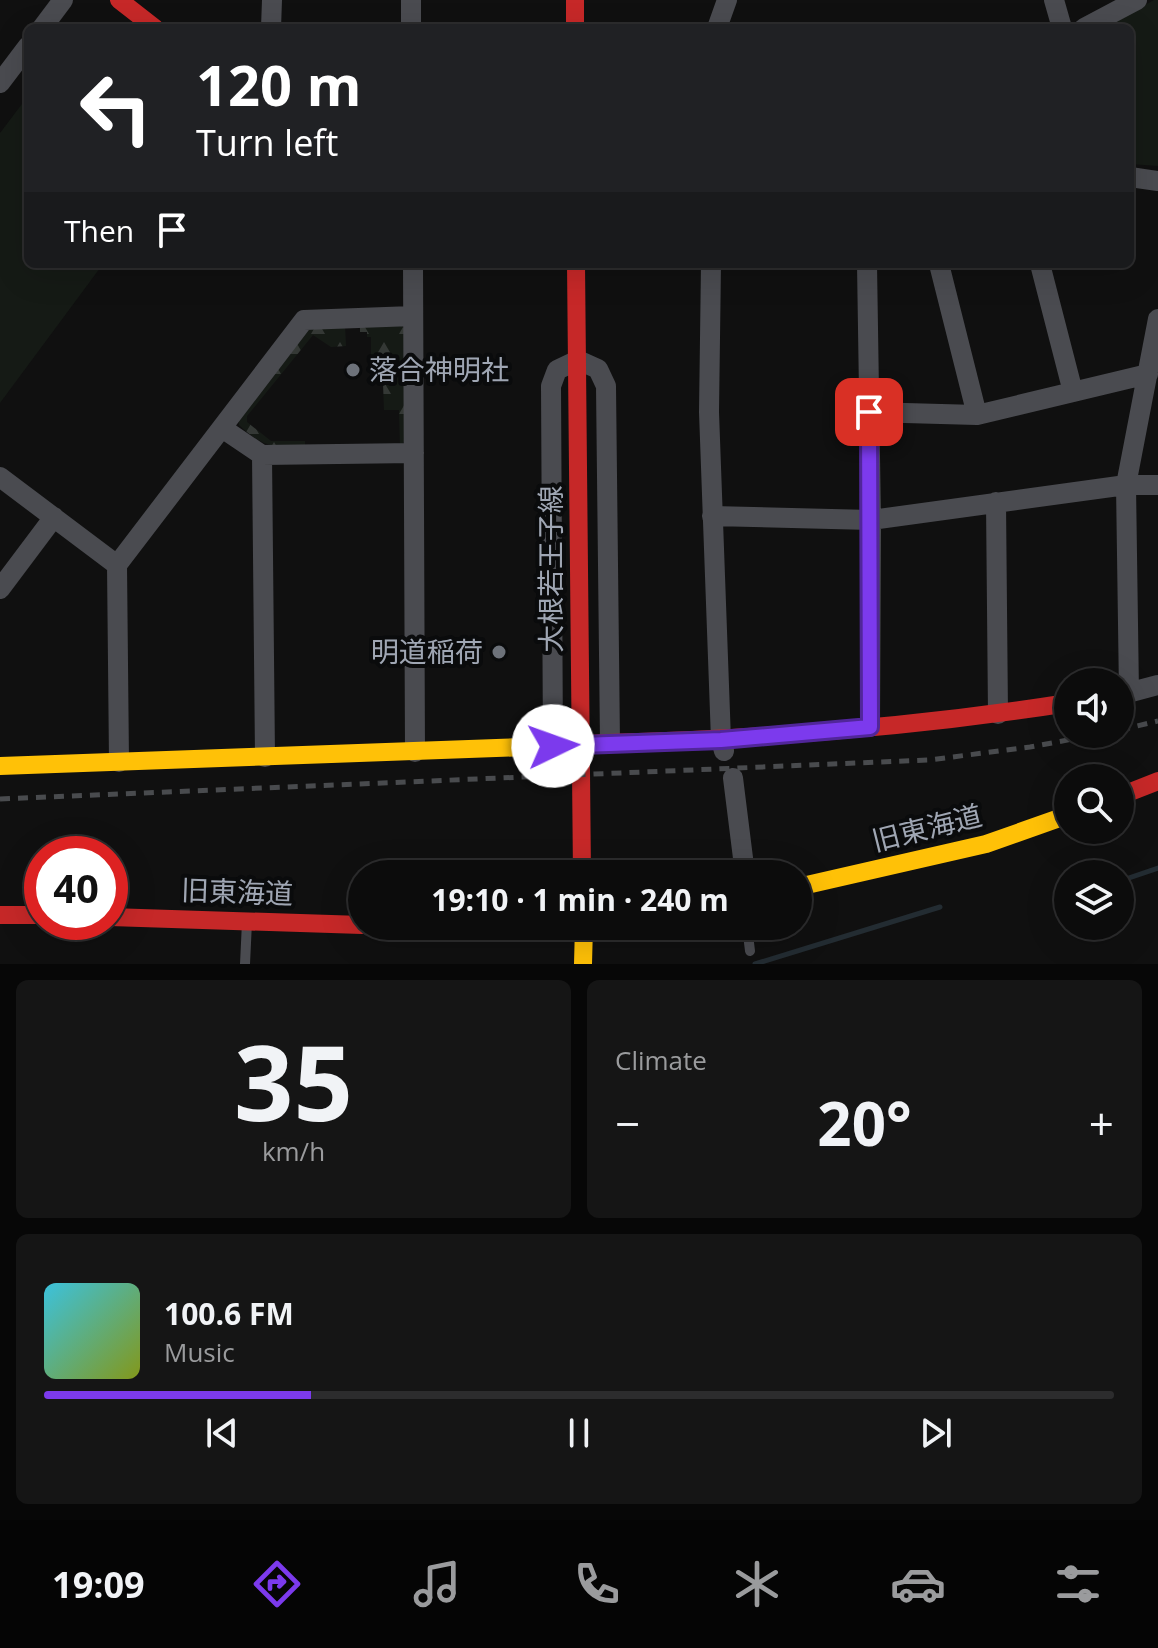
<!DOCTYPE html>
<html lang="en">
<head>
<meta charset="utf-8">
<style>
  body { margin:0; font-family:"Open Sans","Noto Sans JP",sans-serif; background:#151515; color:#f1f3f6; height:100vh; display:flex; flex-direction:column; font-size:30px; white-space:nowrap }
  * { box-sizing:border-box; margin:0 }
  p { font-size:26px; color:#9a9b9d }
  .icon { flex:none; width:44px; height:44px; fill:none; stroke:currentColor; stroke-width:2; stroke-linecap:round; stroke-linejoin:round }
  .map { position:relative; height:964px; overflow:hidden }
  .side { display:flex; flex-direction:column; gap:16px; padding:16px; background:#070707; flex:1 }
  .side>* { flex:none }
  .top-card { position:absolute; left:24px; top:24px; width:1110px; height:244px; border-radius:12px; box-shadow:0 8px 32px #0002,0 0 0 2px #2c2c2d; background:#202124; color:#fff; overflow:hidden }
  .fabs { position:absolute; left:1054px; top:668px; display:grid; gap:16px }
  .fabs a { display:grid; place-items:center; width:80px; height:80px; border-radius:50%; background:#0c0c0c; box-shadow:0 8px 32px #0002,0 0 0 2px #2c2c2d; font-size:40px }
  .speed { position:absolute; left:24px; top:836px; display:flex; gap:16px; font-size:40px; font-weight:700; text-align:center }
  .speed>* { display:grid; place-content:center; width:104px; height:104px; border-radius:50%; background:#0c0c0c; box-shadow:0 8px 32px #0002,0 0 0 2px #2c2c2d; line-height:1 }
  .speed .limit { border:12px solid #d22; background:#fff; color:#111 }
  .pin { position:absolute; display:grid; place-items:center; width:68px; height:68px; color:#fff; margin:-34px; border-radius:16px; box-shadow:0 4px 12px #0006 }
  .me { position:absolute; width:88px; margin:-44px; rotate:87deg; stroke-linejoin:round; filter:drop-shadow(0 0 6px #0008) }
  .turn { display:flex; align-items:center; gap:28px; height:168px; padding:0 40px; font-size:36px }
  .turn .icon { width:104px; height:104px; stroke-width:2.5 }
  .turn b { display:block; font-size:56px; line-height:68px }
  .then { display:flex; align-items:center; height:76px; padding:0 40px; background:#0003; gap:16px; font-size:30px }
  .big { font-size:60px; font-weight:700; line-height:1.1 }
  .side .tile { flex:1; display:flex; flex-direction:column; justify-content:center; gap:12px; min-width:0; padding:0 28px; border-radius:12px; background:#151515 }
  .side .dial { align-items:center; gap:0 }
  .dial b { font-size:104px; line-height:1 }
  .song { display:flex; align-items:center; gap:24px }
  .cover { width:96px; height:96px; border-radius:12px; background:linear-gradient(135deg,hsl(190 70% 55%),hsl(70 70% 35%)) }
  .played { height:8px; border-radius:4px; background:linear-gradient(90deg,#7c3aed 25%,#2c2c2d 25%) }
  .keys { display:flex; justify-content:space-around; direction:ltr }
  .heat { display:flex; justify-content:space-between; align-items:center; font-size:44px; direction:ltr }
  .side .tiles { flex:1; display:grid; gap:16px; grid-template-columns:1fr 1fr }
  .tile:last-child { grid-column:span 2 }
  .trip { position:absolute; left:348px; top:860px; width:464px; height:80px; border-radius:40px; background:#0c0c0c; box-shadow:0 8px 32px #0002,0 0 0 2px #2c2c2d; font-weight:700; line-height:80px; text-align:center }
  .tabs { display:flex; height:128px; justify-content:space-around; align-items:center; background:#050505; color:#9a9b9d }
  .tabs .icon { width:56px; height:56px }
  .tabs .selected { color:#7c3aed }
  .tabs b { font-size:36px; color:#f1f3f6 }
  .map>svg:first-child { display:block }
</style>
</head>
<body>
<div class="map">
<svg width="1158" height="964" viewBox="0 0 1158 964">
  <defs>
    <pattern id="forest-firs" width="22" height="20" patternUnits="userSpaceOnUse" patternTransform="scale(2)"><rect width="22" height="20" fill="#151a15"/><path d="M5 1l3.5 6h-7zM16 11l3.5 6h-7z" fill="#343835"/></pattern>
  </defs>
  <rect width="100%" height="100%" fill="#101010"/>
  <path fill="url(#forest-firs)" d="M401 325 406 330 405 441 400 446 399 410H384L382 357H371V337H367V332H360V326Z
    M309 326H345L346 346 331 347 313 335 247 416V422L271 441H305V447C272 447 264 448 239 425V417Z"/>
  <path fill="#151a15" d="M1154 0H1158V166L1130 164V28H1103Z
    M28 96V264H103L0 403V133Z"/>
  <g fill="none" stroke-linecap="round" stroke-linejoin="round">
    <path stroke="#232c32" stroke-width="5" d="M1120 881 1158 868
      M1067 905 1068 904
      M755 964 940 907"/>
    <path stroke="#4a4b50" stroke-width="10" d="M747 926 750 951
      M245 964 247 922"/>
    <path stroke="#4a4b50" stroke-width="20" d="M411 0V28
      M1054 0 1062 28
      M42 28 63 0
      M271 28 272 0
      M717 28 727 0
      M1084 28 1137 0
      M0 83 28 46
      M1130 177 1158 181
      M413 264 415 752
      M711 264 709 412 721 740 724 751
      M867 264 871 520 870 727
      M939 264 977 415
      M1040 264 1073 392
      M869 412 977 415 1148 374
      M222 428 262 455 414 453
      M262 455 265 757
      M0 477 117 565
      M996 502 998 714
      M712 516 871 520 1126 485H1158
      M0 589 54 517
      M1129 693 1126 485 1158 319
      M1120 695 1158 685
      M553 746 551 386 557 370 578 360 598 369 606 386 610 743
      M119 762 117 565 304 320 413 316
      M733 778 745 874"/>
    <path stroke="#ffc107" stroke-width="18" d="M0 766 553 746
      M798 887 986 844 1068 815
      M373 926 501 931 578 926
      M583 964 584 926"/>
    <path stroke="#c62828" stroke-width="18" d="M119 0 155 28
      M575 0V28
      M576 264 582 874
      M606 743C761 739 915 727 1068 703
      M1120 796 1158 781
      M0 915H42
      M110 917 362 925"/>
    <path stroke="#494b4e" stroke-width="5" stroke-dasharray="10 8" stroke-linecap="butt" d="M1120 730 1158 721
      M0 799 929 760 1030 747 1100 734"/>
    <path stroke="#c62828" stroke-width="18" d="M553 746 606 743"/>
  </g>
  <g fill="none" stroke-linecap="round" stroke-linejoin="round">
    <g stroke="#51269a" stroke-width="20">
      <path id="route" d="M553 746 721 740 870 727 869 412"/>
    </g>
    <use href="#route" stroke="#7c3aed" stroke-width="14"/>
  </g>
  <g fill="#6d727a" stroke="#0a0b0c" stroke-width="3">
    <circle cx="353" cy="370" r="8"/>
    <circle cx="499" cy="652" r="8"/>
  </g>
  <g text-anchor="middle" stroke-width="8" stroke-linejoin="round" paint-order="stroke">
    <g font-size="28" fill="#9fa6b3" stroke="#0a0b0c" text-anchor="start">
      <text x="369" y="380">落合神明社</text>
      <text x="483" y="662" text-anchor="end">明道稲荷</text>
    </g>
    <g font-size="28" fill="#9fa6b3" stroke="#0a0b0c">
      <text transform="translate(551 569) rotate(-90)" y="10">大根若王子線</text>
      <text transform="translate(927 828) rotate(-14)" y="10">旧東海道</text>
      <text transform="translate(237 892) rotate(2)" y="10">旧東海道</text>
    </g>
  </g>
</svg>
<div class="fabs">
<a><svg class="icon" aria-label="sound" viewBox="0 0 24 24"><path d="M4 9h4l5-4v14l-5-4H4zM17 9q2 3 0 6"/></svg></a>
<a><svg class="icon" aria-label="search" viewBox="0 0 24 24"><circle cx="10" cy="10" r="6"/><path d="M15 15l6 6"/></svg></a>
<a><svg class="icon" aria-label="layers" viewBox="0 0 24 24"><path d="M12 4l9 5-9 5-9-5zM3 14l9 5 9-5"/></svg></a>
</div>
<div class="speed"><div class="limit">40</div></div>
<div class="pin" style="left:869px;top:412px;background:#d93025"><svg class="icon" aria-label="arrive" viewBox="0 0 24 24"><path d="M6 21V4h12l-3 4 3 4H6"/></svg></div>
<svg class="me" style="left:553px;top:746px" viewBox="-20 -20 40 40"><circle r="19" fill="#fff"/><path d="M0-13L10 11 0 6-10 11z" fill="#7c3aed"/></svg>
<div class="trip">19:10 · 1 min · 240 m</div>
<div class="top-card">
<div class="turn"><svg class="icon" aria-label="left" viewBox="0 0 24 24"><path d="M17 20v-9H6M10 6l-5 5 5 5"/></svg><div><b>120 m</b>Turn left</div></div>
<div class="then">Then<svg class="icon" aria-label="arrive" viewBox="0 0 24 24"><path d="M6 21V4h12l-3 4 3 4H6"/></svg></div>
</div>
</div>
<section class="side">
<div class="tiles">
<div class="tile dial"><b>35</b><p>km/h</p></div>
<div class="tile"><p>Climate</p>
<div class="heat"><a>−</a><b class="big">20°</b><a>+</a></div>
</div>
<div class="tile">
<div class="song"><i class="cover"></i><div><b>100.6 FM</b><p>Music</p></div></div>
<div class="played"></div>
<div class="keys"><svg class="icon" aria-label="previous" viewBox="0 0 24 24"><path d="M18 5L8 12l10 7zM5 5v14"/></svg><svg class="icon" aria-label="pause" viewBox="0 0 24 24"><path d="M8 5v14M16 5v14"/></svg><svg class="icon" aria-label="next" viewBox="0 0 24 24"><path d="M6 5l10 7-10 7zM19 5v14"/></svg></div>
</div>
</div>
</section>
<nav class="tabs">
<b>19:09</b>
<svg class="icon selected" aria-label="directions" viewBox="0 0 24 24"><path d="M12 3l9 9-9 9-9-9zM9 14v-3h6M13 9l2 2-2 2"/></svg>
<svg class="icon" aria-label="music" viewBox="0 0 24 24"><path d="M9 18V5l10-2v13"/><circle cx="6" cy="18" r="3"/><circle cx="16" cy="16" r="3"/></svg>
<svg class="icon" aria-label="phone" viewBox="0 0 24 24"><path d="M5 4h4l2 5-3 2q2 4 5 5l2-3 5 2v4C11 20 4 13 5 4z"/></svg>
<svg class="icon" aria-label="climate" viewBox="0 0 24 24"><path d="M12 3v18M4 7l16 10M4 17L20 7"/></svg>
<svg class="icon" aria-label="car" viewBox="0 0 24 24"><path d="M5 17H2v-5l4-1 3-4h7l3 4 3 1v5h-3M9 17h6M6 11h13"/><circle cx="7" cy="17" r="2"/><circle cx="17" cy="17" r="2"/></svg>
<svg class="icon" aria-label="filters" viewBox="0 0 24 24"><path d="M4 7h16M4 17h16"/><circle cx="9" cy="7" r="2"/><circle cx="15" cy="17" r="2"/></svg>
</nav>
</body>
</html>
